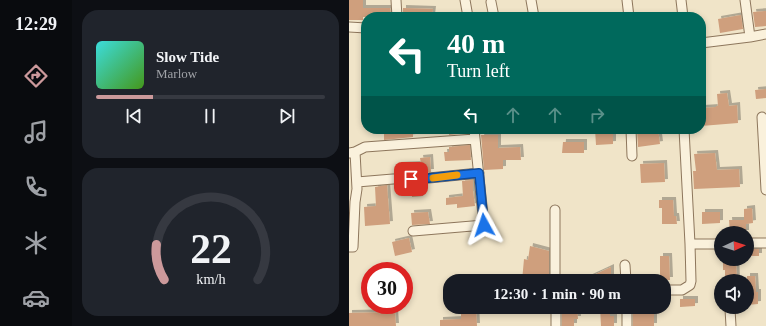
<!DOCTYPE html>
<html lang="en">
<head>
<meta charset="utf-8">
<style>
  body { margin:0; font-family:Georgia,serif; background:#20242c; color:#f1f3f6; height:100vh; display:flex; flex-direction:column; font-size:15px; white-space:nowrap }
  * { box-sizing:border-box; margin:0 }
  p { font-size:13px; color:#9ea1a6 }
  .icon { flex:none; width:22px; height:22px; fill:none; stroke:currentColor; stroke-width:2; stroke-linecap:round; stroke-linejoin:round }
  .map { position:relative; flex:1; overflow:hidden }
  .side { display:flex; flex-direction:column; gap:10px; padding:10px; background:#0d0f14; width:277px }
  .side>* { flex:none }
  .banner { position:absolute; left:12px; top:12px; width:345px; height:122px; border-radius:16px; box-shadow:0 2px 6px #0003; background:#00695c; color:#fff; overflow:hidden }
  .needle { width:26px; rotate:86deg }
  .buttons { position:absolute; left:365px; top:226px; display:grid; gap:8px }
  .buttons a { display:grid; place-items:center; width:40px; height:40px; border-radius:50%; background:#171b24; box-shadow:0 2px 6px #0003; font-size:20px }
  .speed { position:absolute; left:12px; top:262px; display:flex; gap:8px; font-size:20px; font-weight:700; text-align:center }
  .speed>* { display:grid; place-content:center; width:52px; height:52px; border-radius:50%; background:#171b24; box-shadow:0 2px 6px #0003; line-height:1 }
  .speed .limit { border:6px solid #d22; background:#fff; color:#111 }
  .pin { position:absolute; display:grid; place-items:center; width:34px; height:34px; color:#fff; margin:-17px; border-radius:8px; box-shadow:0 2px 6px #0006 }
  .me { position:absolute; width:44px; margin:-22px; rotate:355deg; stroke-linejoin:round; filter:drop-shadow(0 0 3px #0008) }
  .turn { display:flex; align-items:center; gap:14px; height:84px; padding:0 20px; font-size:18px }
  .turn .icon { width:52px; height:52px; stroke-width:2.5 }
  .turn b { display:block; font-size:28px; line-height:34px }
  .lanes { display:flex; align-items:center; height:38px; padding:0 20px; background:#0003; justify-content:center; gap:20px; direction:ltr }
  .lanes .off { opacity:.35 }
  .side .card { flex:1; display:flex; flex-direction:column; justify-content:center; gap:6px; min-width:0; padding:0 14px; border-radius:16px; background:#20242c }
  .side .dial { align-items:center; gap:0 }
  .dial svg { height:104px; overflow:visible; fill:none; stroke:#363941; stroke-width:7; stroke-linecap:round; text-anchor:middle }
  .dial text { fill:#f1f3f6; stroke:none }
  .song { display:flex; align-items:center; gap:12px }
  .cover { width:48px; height:48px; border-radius:6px; background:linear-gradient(135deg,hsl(180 70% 55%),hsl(100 70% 35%)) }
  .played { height:4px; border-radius:2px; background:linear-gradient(90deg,#cc999b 25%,#363941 25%) }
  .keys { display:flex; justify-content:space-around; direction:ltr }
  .trip { position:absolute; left:94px; top:274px; width:228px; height:40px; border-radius:16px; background:#171b24; box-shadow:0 2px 6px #0003; font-weight:700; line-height:40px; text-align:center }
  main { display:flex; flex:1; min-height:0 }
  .tabs { display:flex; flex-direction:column; width:72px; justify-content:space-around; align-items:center; background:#090b0e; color:#9ea1a6 }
  .tabs .icon { width:28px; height:28px }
  .tabs .on { color:#cc999b }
  .tabs b { font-size:18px; color:#f1f3f6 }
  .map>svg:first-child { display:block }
</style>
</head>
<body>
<main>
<nav class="tabs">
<b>12:29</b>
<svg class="icon on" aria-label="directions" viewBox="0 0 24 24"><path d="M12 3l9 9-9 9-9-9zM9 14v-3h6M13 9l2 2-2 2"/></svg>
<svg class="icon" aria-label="music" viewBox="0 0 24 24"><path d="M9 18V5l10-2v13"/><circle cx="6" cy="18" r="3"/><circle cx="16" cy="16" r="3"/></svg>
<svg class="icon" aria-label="phone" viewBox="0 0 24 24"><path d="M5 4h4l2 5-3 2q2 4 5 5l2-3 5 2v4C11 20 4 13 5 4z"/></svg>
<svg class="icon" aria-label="climate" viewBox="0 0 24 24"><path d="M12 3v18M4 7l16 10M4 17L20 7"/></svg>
<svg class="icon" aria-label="car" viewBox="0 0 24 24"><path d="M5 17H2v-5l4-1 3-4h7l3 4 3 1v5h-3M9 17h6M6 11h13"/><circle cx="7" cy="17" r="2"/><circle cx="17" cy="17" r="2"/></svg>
</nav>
<section class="side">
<div class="card">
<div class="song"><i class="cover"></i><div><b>Slow Tide</b><p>Marlow</p></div></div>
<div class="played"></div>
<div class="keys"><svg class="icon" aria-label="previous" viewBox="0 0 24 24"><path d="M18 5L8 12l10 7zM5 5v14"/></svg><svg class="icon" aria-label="pause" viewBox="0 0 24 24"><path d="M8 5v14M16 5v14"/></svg><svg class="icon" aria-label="next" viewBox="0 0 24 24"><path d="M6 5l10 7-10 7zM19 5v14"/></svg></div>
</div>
<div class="card dial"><svg viewBox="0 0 100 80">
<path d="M14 69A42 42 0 1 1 86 69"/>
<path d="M14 69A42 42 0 0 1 8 42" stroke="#cc999b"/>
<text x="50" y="56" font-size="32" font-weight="700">22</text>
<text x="50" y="72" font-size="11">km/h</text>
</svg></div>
</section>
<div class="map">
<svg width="417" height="326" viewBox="0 0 417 326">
  <defs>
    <filter id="shadow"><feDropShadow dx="3" dy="-3" stdDeviation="0" flood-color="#0004"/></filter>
  </defs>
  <rect width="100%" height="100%" fill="#f0e4c8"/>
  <path fill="#cf9f7d" filter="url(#shadow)" d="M0 0H14V8H41L42 17H14V20H0Z
    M54 8 84 9 83 17H54Z
    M417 11V26L406 27 404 12Z
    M392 15 394 29 371 33 369 19Z
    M417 89V98L407 99 406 90Z
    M378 93 380 106 388 105 389 123 352 126V108L367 107V106H369L368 94Z
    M100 129H119V133L100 135Z
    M246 129H264V144L247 145Z
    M298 129H309L311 144 289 147 288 130Z
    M64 131V137L35 140V133Z
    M132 135H149V148L171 147 172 160H154V169L135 170Z
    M214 142H235V153H213Z
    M121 145 122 160 96 161 95 152H100V147Z
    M366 153 368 170 390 169 391 187 345 189 344 171H347L345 154Z
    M81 157 82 172 49 173V165L72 164 71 158Z
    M315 163 316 182 292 183 291 164Z
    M124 180V191L126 206 108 208V204L97 205V198L114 196 113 181Z
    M73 184 74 196 63 197 62 185Z
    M38 185 41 224 16 226 15 207 27 206 26 187Z
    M310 200H324L325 216H327L328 224H313V208H310Z
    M403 208 404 223 397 224V233H381L380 220H395V209Z
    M79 212 81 224 63 225 62 213Z
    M353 212H371V223L353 224Z
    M60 238 63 252 46 256 43 242Z
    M181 246 200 251V281H173L175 259 179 260Z
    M398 249H410V256H398Z
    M311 256H320L321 280H311Z
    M374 259H387L388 281H376V270H374Z
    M262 267V281H232Z
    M398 276H406L407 292H409V304L398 305Z
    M331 299H346V306L331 307Z
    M112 307H127L128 326H91V320L112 319Z
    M213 307H228L229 319H225V326H213Z
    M251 307H261V316H265V326H252Z
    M284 307H305V326H284Z
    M46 312 47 326H0V313Z"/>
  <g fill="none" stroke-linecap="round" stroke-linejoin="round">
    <g stroke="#8d765c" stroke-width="11">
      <path id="minor" d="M47 0 48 17
        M116 0 119 17
        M182 0 185 17
        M278 0 280 17
        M332 0 334 17
        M396 0 401 37 417 34
        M142 2 145 17
        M0 27 17 28
        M352 43 401 37
        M413 117 417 190
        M282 129 283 156
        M0 153 6 152 16 147 126 139
        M8 182 44 179 80 178 130 173
        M206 210V281
        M64 231 135 225 125 129
        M398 243H417
        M341 244H372
        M0 247H4L6 202 8 189 6 152
        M276 265 277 281
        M315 290H333L341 285 342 281 341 244 335 129
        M207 307V326
        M278 307V326
        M381 309 382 326"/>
    </g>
    <use href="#minor" stroke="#faf1dc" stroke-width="9"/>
  </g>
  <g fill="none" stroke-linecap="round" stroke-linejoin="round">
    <g stroke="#114b97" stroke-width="10">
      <path id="route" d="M62 179 80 178 130 173 135 225"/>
    </g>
    <use href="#route" stroke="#1a73e8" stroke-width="7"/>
    <path stroke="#f59e0b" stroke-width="7" d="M84 178 108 175"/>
  </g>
</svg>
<div class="buttons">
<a><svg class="needle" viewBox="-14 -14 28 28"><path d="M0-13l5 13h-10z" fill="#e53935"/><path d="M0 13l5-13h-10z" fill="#9ea1a6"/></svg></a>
<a><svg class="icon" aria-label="sound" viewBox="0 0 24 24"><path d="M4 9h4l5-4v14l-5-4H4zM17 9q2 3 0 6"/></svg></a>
</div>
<div class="speed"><div class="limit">30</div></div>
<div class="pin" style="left:62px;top:179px;background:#d93025"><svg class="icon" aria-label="arrive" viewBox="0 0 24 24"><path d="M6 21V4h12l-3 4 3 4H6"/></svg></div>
<svg class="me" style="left:135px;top:225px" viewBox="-20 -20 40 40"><path d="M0-17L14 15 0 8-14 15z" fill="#1a73e8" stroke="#fff" stroke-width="4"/></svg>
<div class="trip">12:30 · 1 min · 90 m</div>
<div class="banner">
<div class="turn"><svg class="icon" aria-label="left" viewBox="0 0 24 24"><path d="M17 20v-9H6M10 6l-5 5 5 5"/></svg><div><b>40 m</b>Turn left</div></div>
<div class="lanes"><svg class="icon" aria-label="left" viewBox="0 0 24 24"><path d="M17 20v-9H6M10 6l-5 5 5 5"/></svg><svg class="icon off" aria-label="ahead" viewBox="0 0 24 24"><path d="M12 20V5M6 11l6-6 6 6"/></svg><svg class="icon off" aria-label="ahead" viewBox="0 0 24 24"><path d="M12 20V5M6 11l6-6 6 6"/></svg><svg class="icon off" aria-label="right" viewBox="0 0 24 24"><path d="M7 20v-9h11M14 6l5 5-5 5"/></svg></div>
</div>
</div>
</main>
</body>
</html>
